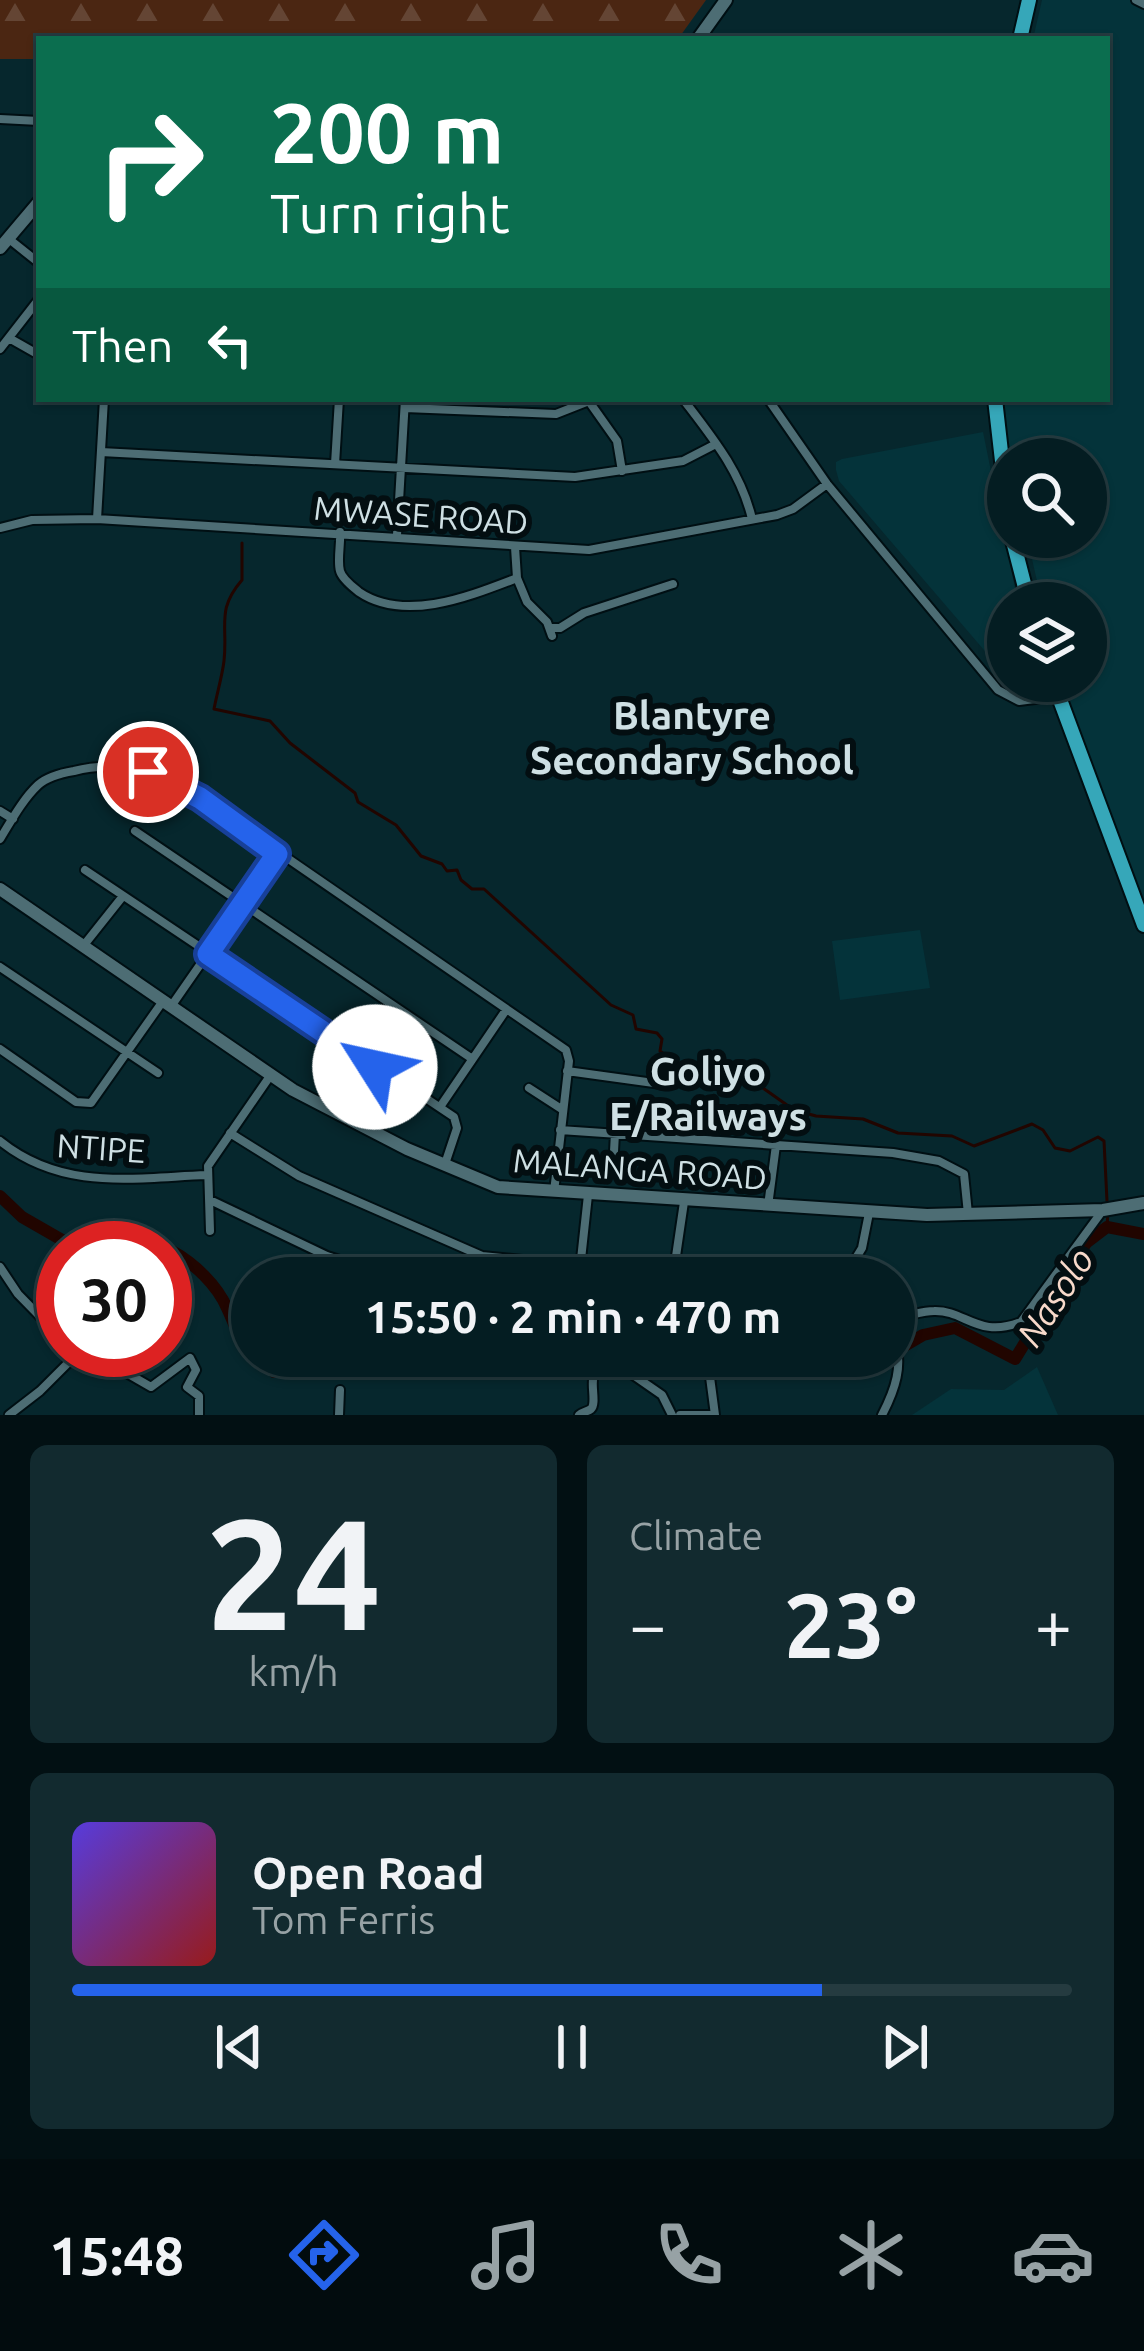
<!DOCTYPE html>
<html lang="en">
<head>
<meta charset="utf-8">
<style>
  body { margin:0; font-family:Ubuntu,sans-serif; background:#122a2f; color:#f1f3f6; height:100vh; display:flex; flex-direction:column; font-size:45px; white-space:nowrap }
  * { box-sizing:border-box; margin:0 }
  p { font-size:39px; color:#97a2a5 }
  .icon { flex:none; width:66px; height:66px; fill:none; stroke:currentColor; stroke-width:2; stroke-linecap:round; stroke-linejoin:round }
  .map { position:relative; height:1415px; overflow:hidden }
  .details { display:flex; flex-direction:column; gap:30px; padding:30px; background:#021013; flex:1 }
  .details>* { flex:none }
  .top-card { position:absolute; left:36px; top:36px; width:1074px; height:366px; border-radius:0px; box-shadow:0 3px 9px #0004,0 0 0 3px #253b40; background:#0b6e4f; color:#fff; overflow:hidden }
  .tools { position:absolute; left:987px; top:438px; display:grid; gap:24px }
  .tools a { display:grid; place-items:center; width:120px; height:120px; border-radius:50%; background:#041d22; box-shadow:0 3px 9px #0004,0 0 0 3px #253b40; font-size:60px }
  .speed { position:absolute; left:36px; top:1221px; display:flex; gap:24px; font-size:60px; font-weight:700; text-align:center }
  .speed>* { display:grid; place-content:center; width:156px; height:156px; border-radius:50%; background:#041d22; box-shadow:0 3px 9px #0004,0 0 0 3px #253b40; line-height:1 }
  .speed .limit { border:18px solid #d22; background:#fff; color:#111 }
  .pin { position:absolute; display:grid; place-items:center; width:102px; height:102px; color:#fff; margin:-51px; border:6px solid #fff; border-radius:50%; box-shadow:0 3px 12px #0007 }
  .me { position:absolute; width:132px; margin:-66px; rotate:305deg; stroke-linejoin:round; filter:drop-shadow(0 0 9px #0008) }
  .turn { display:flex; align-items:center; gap:42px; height:252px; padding:0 36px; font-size:54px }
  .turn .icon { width:156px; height:156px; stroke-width:2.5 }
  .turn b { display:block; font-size:84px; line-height:102px }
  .then { display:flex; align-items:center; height:114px; padding:0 36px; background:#0003; gap:24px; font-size:45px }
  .big { font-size:90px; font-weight:600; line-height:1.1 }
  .details .tile { flex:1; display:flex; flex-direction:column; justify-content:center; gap:18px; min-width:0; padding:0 42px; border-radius:18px; background:#122a2f }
  .details .dial { align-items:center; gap:0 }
  .dial b { font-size:156px; line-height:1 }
  .song { display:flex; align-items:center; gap:36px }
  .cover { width:144px; height:144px; border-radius:18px; background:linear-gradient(135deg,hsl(250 70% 55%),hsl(0 70% 35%)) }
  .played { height:12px; border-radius:6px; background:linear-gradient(90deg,#2563eb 75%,#253b40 75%) }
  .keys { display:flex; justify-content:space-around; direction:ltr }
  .heat { display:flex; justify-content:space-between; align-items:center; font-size:66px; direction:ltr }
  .details .tiles { flex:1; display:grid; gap:30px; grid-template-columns:1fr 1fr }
  .tile:last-child { grid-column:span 2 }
  .trip { position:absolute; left:231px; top:1257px; width:684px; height:120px; border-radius:60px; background:#041d22; box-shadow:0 3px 9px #0004,0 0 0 3px #253b40; font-weight:600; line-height:120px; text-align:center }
  .tab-bar { display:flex; height:192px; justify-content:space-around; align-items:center; background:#020c0e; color:#97a2a5 }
  .tab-bar .icon { width:84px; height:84px }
  .tab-bar .selected { color:#2563eb }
  .tab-bar b { font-size:54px; color:#f1f3f6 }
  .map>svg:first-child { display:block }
</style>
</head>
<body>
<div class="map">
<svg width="1144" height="1415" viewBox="0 0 1144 1415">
  <defs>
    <pattern id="forest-firs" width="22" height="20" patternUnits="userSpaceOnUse" patternTransform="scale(3)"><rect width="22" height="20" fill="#4b2612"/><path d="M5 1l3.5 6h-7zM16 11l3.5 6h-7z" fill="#644534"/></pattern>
  </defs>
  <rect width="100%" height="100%" fill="#06272d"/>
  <path fill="#04333a" d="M1042 0H1144V902L1060 681H1086V603H1042L1027 537H1086V459H1009L1004 439 1001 399H1107V39H1033Z
    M983 432 1018 603H1008V678L839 481 836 470V462L842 459Z
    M920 930 930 988 840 1000 832 941Z
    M1037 1367 1058 1415H912L951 1389 1004 1390Z"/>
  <path fill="url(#forest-firs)" d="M0 0H706L678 39H39V59H0Z"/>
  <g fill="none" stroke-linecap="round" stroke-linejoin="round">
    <path stroke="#210500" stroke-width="3" d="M242 543V580C216 610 228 625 224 661 222 677 217 693 214 709L270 721 290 743 355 793 358 802 396 825 421 856 442 864 447 871 457 870 461 880 472 889H484L611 1005 633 1015 636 1029 657 1033 662 1039 660 1051 680 1066 719 1078 753 1081 794 1110 816 1116 863 1119 898 1133 952 1136 974 1146 1032 1124 1043 1130 1055 1148 1070 1151 1098 1137 1104 1141 1107 1201
      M1107 1227 1108 1211"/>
    <path stroke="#210500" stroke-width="12" d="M0 1196 22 1217 76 1248
      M165 1253 172 1251C194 1263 217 1285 227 1308 235 1325 238 1338 252 1351
      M899 1349 923 1335 955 1328 1015 1359 1086 1243 1107 1227 1144 1234
      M259 1356 274 1372 289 1371 307 1356
      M485 1356 512 1363 559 1365H593L620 1357 648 1364 658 1356"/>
    <g stroke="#000f13" stroke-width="12">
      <path id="street" d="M1136 0 1144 4
        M0 119 39 121
        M9 239 39 263
        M9 338 39 355
        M0 349 39 299
        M683 399C712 437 741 472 752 519
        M768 399 827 484 998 690 1019 701 1058 696
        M588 400 617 441 622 471
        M405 408 556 414 589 401
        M101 452 575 477 683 461 716 444
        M335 464 339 399
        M97 519 104 399
        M0 528 32 520 97 519 589 550 777 515 793 509 827 484
        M340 532C341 544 337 560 340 571 342 579 353 587 359 592 405 623 470 596 517 578L515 547
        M397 535 405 399
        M517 578 527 602 547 622 552 636
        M552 628H560L584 613 673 584
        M0 811 13 819
        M135 831 471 1058
        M0 839C11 821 23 799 38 785 48 776 62 773 74 771 121 759 159 774 200 798L566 1050 569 1061 554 1192
        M85 870 454 1117 457 1128 445 1164
        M84 945 123 896
        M0 967 158 1073
        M172 1005 277 854
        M0 1049 76 1102 91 1103 163 1001
        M567 1071 661 1084 663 1073
        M529 1088 563 1110
        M440 1107 506 1010
        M560 1130 893 1153 939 1161 964 1174 968 1214
        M230 1133 299 1176 482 1256 552 1263H675L845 1276 862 1248 869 1213
        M0 1141C62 1191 132 1178 206 1175
        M613 1170 615 1133
        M210 1200 327 1256 365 1268 363 1278
        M768 1206 776 1145
        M210 1231 208 1166 270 1076
        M675 1263 684 1202
        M0 1267 18 1294 63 1340
        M519 1278 526 1261
        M579 1278 588 1195
        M894 1317C908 1317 920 1311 934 1311 965 1310 978 1339 1021 1322L1103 1210
        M71 1350 76 1355 99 1357 151 1387 190 1358 196 1370 187 1387 199 1396V1415
        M9 1415 40 1391 76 1355
        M339 1415 340 1390
        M579 1415C582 1412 587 1412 591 1409 597 1403 590 1384 594 1375L600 1370H626L662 1395 672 1415
        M680 1415H712
        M715 1415 710 1377 715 1372
        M882 1415C895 1390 904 1365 894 1338"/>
    </g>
    <g stroke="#000f13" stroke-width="16">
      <path id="secondary" d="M698 39 726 0
        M0 248 39 202
        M0 889 293 1090 407 1149 498 1187 927 1215 1103 1210 1144 1203"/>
    </g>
    <g stroke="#000f13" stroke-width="18">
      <path id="primary" d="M1020 39 1029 0
        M995 399 1008 514
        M1012 537 1029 603
        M1053 681 1144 925"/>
    </g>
    <use href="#street" stroke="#4d6d74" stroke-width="8"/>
    <use href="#secondary" stroke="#4d6d74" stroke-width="12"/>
    <use href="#primary" stroke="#36a7b9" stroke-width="14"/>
  </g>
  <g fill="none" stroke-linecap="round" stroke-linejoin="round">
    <g stroke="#184099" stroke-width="30">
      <path id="route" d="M148 772 200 798 277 854 208 954 375 1067"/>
    </g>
    <use href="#route" stroke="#2563eb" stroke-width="21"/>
  </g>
  <g text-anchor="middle" stroke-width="12" stroke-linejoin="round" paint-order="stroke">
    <g font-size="33" fill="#cfe0e4" stroke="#030e11">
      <text transform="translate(421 515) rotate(4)" y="12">MWASE ROAD</text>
      <text transform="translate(101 1148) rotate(4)" y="12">NTIPE</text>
      <text transform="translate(640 1169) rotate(4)" y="12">MALANGA ROAD</text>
    </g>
    <g font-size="36" font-style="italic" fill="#f8d9ca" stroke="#030e11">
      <text transform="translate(1055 1297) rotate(-57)" y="13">Nasolo</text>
    </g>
    <g font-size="39" font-weight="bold" fill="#cfe0e4" stroke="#030e11">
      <text x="692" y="729">Blantyre<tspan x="692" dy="45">Secondary School</tspan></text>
      <text x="708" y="1085">Goliyo<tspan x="708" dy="45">E/Railways</tspan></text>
    </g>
  </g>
</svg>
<div class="tools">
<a><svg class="icon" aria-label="search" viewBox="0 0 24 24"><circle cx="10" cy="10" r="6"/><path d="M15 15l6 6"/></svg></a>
<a><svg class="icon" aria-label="layers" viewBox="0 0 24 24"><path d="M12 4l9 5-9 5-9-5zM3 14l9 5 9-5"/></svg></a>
</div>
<div class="speed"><div class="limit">30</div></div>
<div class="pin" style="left:148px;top:772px;background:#d93025"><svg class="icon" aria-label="arrive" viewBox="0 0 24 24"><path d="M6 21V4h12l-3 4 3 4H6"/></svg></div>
<svg class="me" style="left:375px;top:1067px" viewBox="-20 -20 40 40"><circle r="19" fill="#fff"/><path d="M0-13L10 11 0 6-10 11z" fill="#2563eb"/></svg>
<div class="trip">15:50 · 2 min · 470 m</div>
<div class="top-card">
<div class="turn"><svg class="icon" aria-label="right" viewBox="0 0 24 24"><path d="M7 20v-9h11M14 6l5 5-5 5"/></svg><div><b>200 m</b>Turn right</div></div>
<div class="then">Then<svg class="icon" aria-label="left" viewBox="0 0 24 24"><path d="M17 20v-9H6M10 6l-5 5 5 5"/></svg></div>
</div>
</div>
<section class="details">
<div class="tiles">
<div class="tile dial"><b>24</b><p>km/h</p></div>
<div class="tile"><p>Climate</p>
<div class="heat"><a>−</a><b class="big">23°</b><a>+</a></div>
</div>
<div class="tile">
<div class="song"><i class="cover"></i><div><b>Open Road</b><p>Tom Ferris</p></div></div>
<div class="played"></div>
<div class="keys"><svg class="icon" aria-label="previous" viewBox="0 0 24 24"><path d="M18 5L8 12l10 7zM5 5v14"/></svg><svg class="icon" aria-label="pause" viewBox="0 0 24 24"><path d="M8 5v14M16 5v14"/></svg><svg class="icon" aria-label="next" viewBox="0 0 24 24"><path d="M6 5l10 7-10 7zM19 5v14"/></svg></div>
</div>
</div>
</section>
<nav class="tab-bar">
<b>15:48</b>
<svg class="icon selected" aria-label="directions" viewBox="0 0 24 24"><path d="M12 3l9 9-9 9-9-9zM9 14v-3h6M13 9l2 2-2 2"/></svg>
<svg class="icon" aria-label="music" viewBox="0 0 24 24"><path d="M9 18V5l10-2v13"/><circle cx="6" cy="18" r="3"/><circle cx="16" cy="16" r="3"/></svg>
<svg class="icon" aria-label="phone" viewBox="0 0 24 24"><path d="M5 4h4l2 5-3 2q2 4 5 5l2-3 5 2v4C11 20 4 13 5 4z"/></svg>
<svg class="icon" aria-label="climate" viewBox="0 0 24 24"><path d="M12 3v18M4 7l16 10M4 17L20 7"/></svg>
<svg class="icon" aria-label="car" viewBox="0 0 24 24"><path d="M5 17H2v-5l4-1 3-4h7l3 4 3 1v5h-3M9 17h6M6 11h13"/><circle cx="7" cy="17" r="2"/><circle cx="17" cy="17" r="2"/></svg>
</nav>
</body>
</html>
